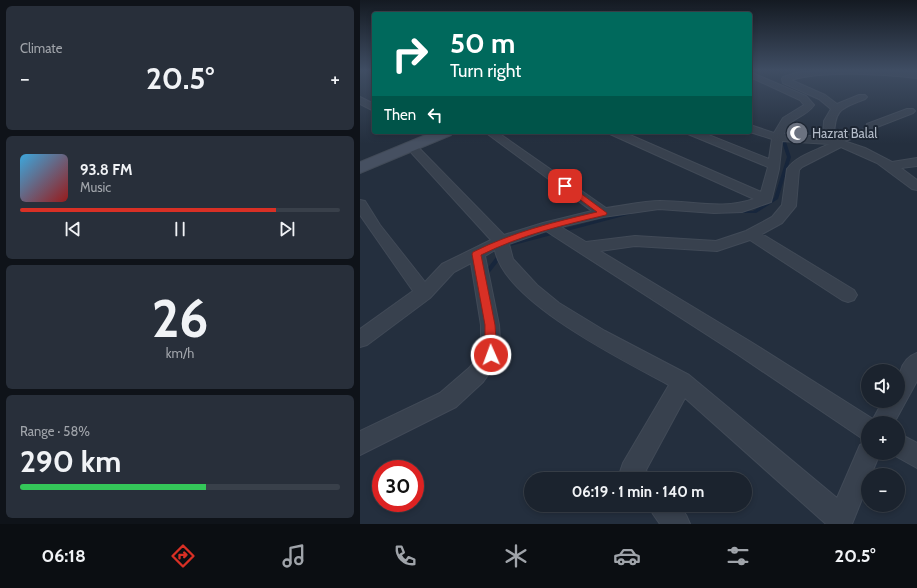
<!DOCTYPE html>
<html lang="en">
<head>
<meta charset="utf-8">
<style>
  body { margin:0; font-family:Cabin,sans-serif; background:#282f3a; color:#f1f3f6; height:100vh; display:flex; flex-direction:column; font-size:15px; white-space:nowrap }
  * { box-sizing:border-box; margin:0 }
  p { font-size:13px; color:#a0a4aa }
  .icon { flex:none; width:22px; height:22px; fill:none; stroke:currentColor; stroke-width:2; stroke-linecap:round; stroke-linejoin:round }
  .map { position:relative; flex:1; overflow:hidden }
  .details { display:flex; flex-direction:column; gap:6px; padding:6px; background:#0f1319; width:360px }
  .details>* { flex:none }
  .hud { position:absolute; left:12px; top:12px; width:380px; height:122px; border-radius:4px; box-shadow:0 2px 6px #0003,0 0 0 1px #39404a; background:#00695c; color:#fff; overflow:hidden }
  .buttons { position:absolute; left:501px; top:364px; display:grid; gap:8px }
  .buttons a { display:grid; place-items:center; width:44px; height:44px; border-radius:50%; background:#1b232e; box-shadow:0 2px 6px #0003,0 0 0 1px #39404a; font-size:20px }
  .speed { position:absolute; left:12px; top:460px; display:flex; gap:8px; font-size:20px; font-weight:700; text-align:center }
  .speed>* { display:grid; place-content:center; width:52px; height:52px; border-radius:50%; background:#1b232e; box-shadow:0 2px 6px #0003,0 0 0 1px #39404a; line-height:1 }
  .speed .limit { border:6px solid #d22; background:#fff; color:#111 }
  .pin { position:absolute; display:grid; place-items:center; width:34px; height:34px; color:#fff; margin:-17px; border-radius:8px; box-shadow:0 2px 6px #0006 }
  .me { position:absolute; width:44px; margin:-22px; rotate:358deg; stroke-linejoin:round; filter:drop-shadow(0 0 3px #0008) }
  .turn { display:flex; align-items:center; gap:14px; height:84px; padding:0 12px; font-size:18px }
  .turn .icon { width:52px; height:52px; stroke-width:2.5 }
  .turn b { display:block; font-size:28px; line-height:34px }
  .then { display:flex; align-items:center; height:38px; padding:0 12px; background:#0003; gap:8px; font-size:15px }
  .big { font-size:30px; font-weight:800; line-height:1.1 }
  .details .card { flex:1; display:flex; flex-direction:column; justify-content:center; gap:6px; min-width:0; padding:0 14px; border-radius:6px; background:#282f3a }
  .details .dial { align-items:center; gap:0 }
  .dial b { font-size:52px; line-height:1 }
  .song { display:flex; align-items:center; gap:12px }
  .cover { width:48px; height:48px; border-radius:6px; background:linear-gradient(135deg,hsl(200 70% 55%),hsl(0 70% 35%)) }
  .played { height:4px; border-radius:2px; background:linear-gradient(90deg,#d93025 80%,#39404a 80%) }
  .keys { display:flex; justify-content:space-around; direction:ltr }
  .heat { display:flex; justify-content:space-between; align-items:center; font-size:22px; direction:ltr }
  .charge { height:6px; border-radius:3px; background:linear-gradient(90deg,#34c759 58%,#39404a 0) }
  .trip { position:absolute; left:164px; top:472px; width:228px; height:40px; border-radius:20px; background:#1b232e; box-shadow:0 2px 6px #0003,0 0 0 1px #39404a; font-weight:800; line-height:40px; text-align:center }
  .menu { display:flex; height:64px; justify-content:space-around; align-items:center; background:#0b0e12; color:#a0a4aa }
  .menu .icon { width:28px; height:28px }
  .menu .on { color:#d93025 }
  .menu b { font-size:18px; color:#f1f3f6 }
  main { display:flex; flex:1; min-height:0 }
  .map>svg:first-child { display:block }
</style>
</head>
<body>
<main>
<section class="details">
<div class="card"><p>Climate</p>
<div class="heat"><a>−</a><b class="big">20.5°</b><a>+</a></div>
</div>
<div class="card">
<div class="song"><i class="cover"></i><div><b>93.8 FM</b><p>Music</p></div></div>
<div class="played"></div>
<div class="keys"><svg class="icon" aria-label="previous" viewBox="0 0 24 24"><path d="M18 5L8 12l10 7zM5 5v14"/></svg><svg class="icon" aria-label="pause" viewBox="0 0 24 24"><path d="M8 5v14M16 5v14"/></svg><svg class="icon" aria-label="next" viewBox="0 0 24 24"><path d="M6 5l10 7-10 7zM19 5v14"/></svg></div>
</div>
<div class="card dial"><b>26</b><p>km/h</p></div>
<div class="card"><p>Range · 58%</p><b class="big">290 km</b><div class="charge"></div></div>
</section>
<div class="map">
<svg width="557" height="524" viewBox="0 0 557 524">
  <rect width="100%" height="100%" fill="#242f3e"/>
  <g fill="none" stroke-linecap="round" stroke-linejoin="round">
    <path fill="#17263c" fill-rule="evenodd" d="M433 118 436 119 428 130 426 142 431 157 418 199 396 213H369V212L371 211H393L414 198 427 157 422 142 424 130Z
      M269 212H271V214L150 246 148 244 150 242Z
      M142 251 144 252V254L127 276H123L122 275 123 274 140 252Z"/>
    <g stroke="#414a57" stroke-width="2">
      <path id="street" d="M469 70H510L557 72V78C523 74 463 70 431 80L465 95 477 104 499 95H505L507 97 505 99C481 109 475 108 474 136L506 129 507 124 547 109H553L555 111 553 113 517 127V130L514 133 484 141 505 148 532 162 557 158V166L541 168 557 180V190L552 189 517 163 481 147 442 167 439 170 436 206 422 223 402 234 494 290 497 295 494 300 488 302 482 300 390 240 357 251 275 246 240 251 391 342 513 419 523 401H538C538 383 537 360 557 353V381L534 423H508V440L500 437 377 354 186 231 149 244 153 259 177 285 199 303 245 331 329 375 477 498 500 445 508 441V453H520L511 475H508V484L492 524H466L325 398 286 470 290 479H263L260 472 263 463 309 385C265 361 144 302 135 250L125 256 139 325 141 355 138 361 123 382 96 407 0 455V431L80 393 109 368 121 353V325L111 263 94 272 70 298 7 345 0 347V329L53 291 0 215V200L5 201 20 225 65 282 82 264 131 240 48 149 46 147 48 145H56L144 235 183 223 232 211 125 132H137L246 208C263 206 283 201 300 201 333 201 363 210 394 199L250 134 249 132H263L401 192 408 167 328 134 327 132H341L409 159 412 139 390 132V125L414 133 423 118 444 105 440 100 390 77V72L446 96 454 105C444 119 430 116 424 134L463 137 464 121 471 109 459 99 423 83 422 79 423 77 436 73ZM422 141 469 144C455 151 436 156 427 169L422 205 412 217 386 231 356 241 275 236 226 242 201 227 243 217 299 209 354 213 382 212 411 202 419 169Z
        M0 97 14 104V111L0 104Z
        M538 433 557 443V468L530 453H538Z
        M289 505H319L326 515 330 524H300L293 514Z"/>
    </g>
    <g stroke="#414a57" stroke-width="2">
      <path id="secondary" d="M73 132H93L91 135 0 173V162Z"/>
    </g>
    <use href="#street" fill="#38414e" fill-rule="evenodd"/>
    <use href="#secondary" fill="#465061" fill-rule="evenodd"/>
  </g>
  <linearGradient id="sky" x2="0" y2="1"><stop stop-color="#141a22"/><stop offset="0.49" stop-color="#3f4d63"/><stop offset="1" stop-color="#3f4d63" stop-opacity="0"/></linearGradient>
  <rect width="557" height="143" fill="url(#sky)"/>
  <path fill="#d93025" stroke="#8d1f18" d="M203 184H208L247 213 246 215C203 225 161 235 121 255L135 325 137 355 135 359 131 360 127 359 125 355V325L112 254 113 252C153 232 194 222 237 212L203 187Z"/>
  <defs>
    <g id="mosque-disc" transform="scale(1.15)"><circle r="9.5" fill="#6b7280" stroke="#1d2633"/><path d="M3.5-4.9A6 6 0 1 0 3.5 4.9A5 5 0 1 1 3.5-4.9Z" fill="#fff"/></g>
  </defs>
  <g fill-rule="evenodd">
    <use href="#mosque-disc" x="437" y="133"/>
  </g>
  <g text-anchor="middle" stroke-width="4" stroke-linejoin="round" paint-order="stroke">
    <g font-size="13" fill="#b4bcc9" stroke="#1d2633" text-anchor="start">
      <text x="452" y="138">Hazrat Balal</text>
    </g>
  </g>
</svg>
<div class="buttons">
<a><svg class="icon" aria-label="sound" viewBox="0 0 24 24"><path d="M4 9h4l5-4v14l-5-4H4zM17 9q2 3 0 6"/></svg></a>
<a>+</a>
<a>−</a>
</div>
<div class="speed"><div class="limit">30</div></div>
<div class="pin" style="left:205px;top:186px;background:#d93025"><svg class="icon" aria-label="arrive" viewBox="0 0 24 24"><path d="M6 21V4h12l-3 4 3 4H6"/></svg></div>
<svg class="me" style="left:131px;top:355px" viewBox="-20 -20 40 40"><circle r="17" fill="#d93025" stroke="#fff" stroke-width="3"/><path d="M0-11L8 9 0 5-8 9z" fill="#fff"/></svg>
<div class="trip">06:19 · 1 min · 140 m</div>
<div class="hud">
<div class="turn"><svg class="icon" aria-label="right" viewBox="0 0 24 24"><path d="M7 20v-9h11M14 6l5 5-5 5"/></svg><div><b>50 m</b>Turn right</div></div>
<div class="then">Then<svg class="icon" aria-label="left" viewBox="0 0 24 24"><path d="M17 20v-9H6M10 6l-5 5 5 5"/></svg></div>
</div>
</div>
</main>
<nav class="menu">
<b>06:18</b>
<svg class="icon on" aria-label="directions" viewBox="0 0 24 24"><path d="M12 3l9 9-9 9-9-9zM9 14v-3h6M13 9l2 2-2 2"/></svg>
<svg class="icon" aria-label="music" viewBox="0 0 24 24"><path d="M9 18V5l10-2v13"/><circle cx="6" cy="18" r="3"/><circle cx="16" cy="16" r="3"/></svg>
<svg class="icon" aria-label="phone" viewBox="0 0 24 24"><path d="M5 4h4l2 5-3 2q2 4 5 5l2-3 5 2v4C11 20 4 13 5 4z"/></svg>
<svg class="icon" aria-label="climate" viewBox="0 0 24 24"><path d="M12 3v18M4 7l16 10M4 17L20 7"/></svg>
<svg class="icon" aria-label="car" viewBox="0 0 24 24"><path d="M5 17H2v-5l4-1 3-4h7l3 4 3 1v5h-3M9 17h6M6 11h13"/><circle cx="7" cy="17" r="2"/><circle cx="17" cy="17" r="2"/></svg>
<svg class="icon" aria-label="filters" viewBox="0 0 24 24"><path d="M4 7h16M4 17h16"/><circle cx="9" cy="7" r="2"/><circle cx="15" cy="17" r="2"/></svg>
<b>20.5°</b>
</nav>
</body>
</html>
